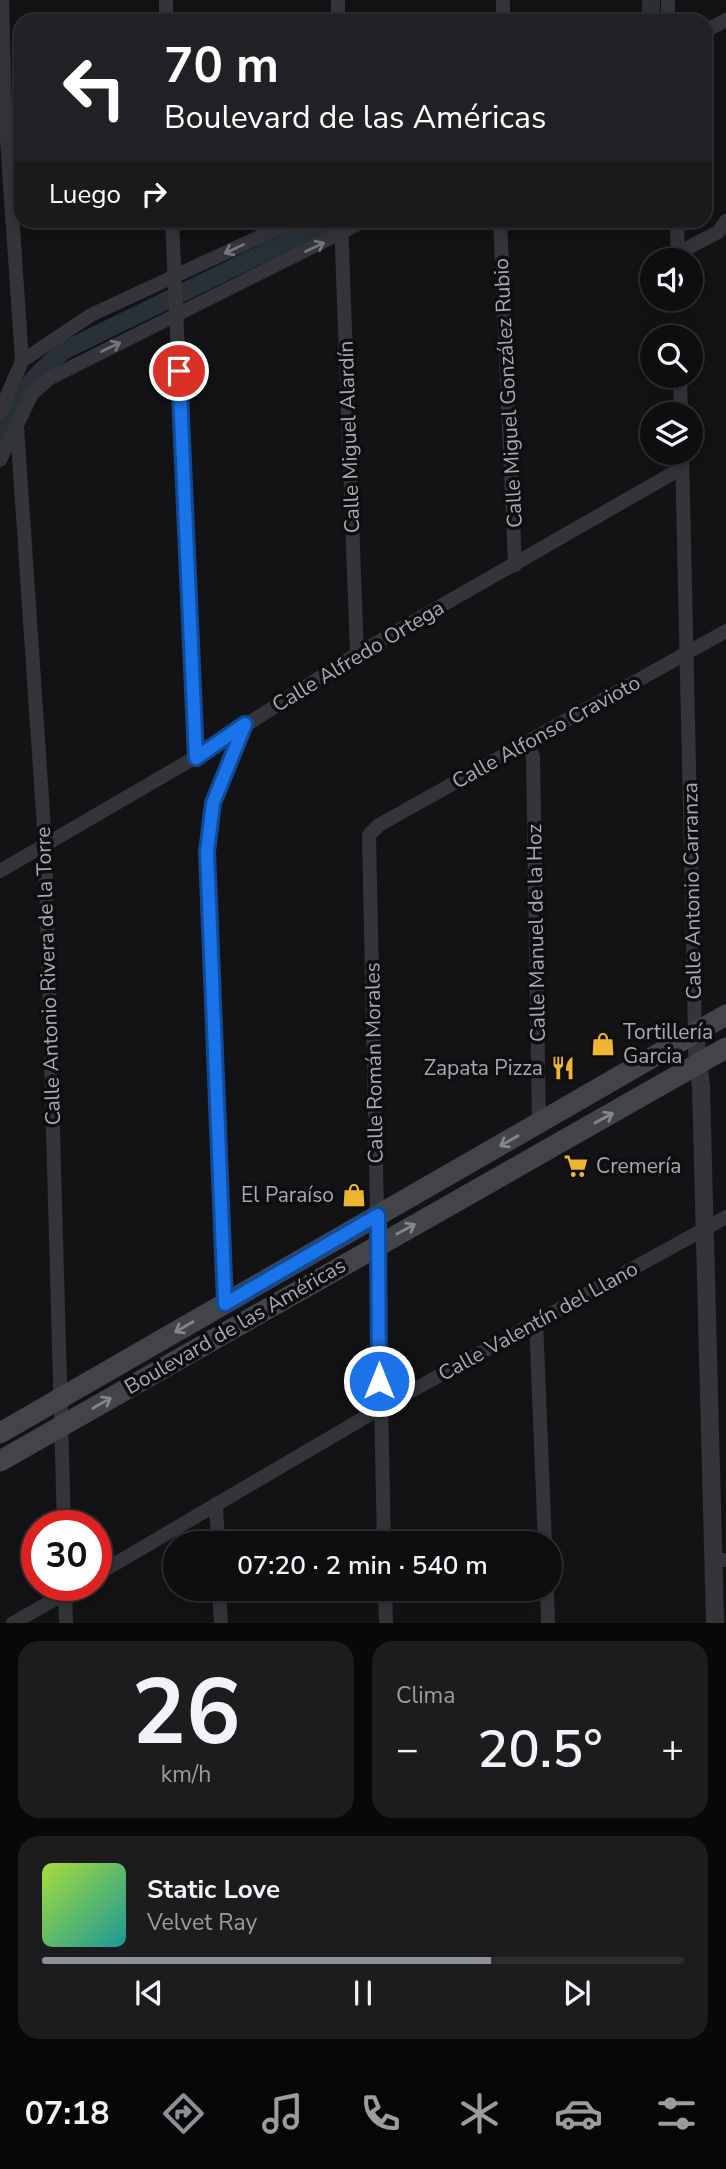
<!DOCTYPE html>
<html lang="es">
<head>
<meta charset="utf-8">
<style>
  body { margin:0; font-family:"Nunito Sans",sans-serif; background:#1c1c1e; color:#f1f3f6; height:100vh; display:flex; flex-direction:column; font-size:26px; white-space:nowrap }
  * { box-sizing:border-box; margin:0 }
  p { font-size:23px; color:#9b9c9f }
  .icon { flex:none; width:38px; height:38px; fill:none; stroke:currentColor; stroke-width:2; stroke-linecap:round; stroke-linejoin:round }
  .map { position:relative; height:1623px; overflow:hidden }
  .sheet { display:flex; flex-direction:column; gap:18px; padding:18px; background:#080809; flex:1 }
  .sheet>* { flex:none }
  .top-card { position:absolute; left:14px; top:14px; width:698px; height:214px; border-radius:21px; box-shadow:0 4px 18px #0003,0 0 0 2px #2e2e30; background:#202124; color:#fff; overflow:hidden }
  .tools { position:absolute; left:640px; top:248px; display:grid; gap:14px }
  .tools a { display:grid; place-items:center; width:63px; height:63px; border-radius:50%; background:#0e0e10; box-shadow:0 4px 18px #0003,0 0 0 2px #2e2e30; font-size:35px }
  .speed { position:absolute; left:21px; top:1510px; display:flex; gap:14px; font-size:35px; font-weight:700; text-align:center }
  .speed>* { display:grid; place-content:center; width:91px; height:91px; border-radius:50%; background:#0e0e10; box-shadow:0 4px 18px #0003,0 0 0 2px #2e2e30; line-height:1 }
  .speed .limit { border:10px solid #d22; background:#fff; color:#111 }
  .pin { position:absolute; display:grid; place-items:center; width:60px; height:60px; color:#fff; margin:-30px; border:4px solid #fff; border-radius:50%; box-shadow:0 2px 7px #0007 }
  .me { position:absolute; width:77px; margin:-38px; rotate:0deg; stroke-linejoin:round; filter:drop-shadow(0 0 5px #0008) }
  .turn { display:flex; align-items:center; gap:24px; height:147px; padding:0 35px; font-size:32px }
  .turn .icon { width:91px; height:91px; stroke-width:2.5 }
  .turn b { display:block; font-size:49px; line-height:60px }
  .then { display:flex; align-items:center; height:66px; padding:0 35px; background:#0003; gap:14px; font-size:26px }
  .big { font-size:52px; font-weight:600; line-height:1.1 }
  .sheet .tile { flex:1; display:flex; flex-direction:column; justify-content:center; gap:10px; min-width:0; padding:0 24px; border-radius:21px; background:#1c1c1e }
  .sheet .dial { align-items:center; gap:0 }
  .dial b { font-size:91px; line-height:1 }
  .song { display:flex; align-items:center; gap:21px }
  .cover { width:84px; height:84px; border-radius:10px; background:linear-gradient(135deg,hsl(80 70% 55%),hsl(180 70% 35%)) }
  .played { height:7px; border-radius:4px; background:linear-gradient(90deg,#8c9099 70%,#2e2e30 70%) }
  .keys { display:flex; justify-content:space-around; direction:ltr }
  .heat { display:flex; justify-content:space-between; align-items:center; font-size:38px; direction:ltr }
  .sheet .tiles { flex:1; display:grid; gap:18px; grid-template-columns:1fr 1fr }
  .tile:last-child { grid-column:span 2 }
  .trip { position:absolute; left:163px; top:1531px; width:399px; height:70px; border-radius:35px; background:#0e0e10; box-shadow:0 4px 18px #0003,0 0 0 2px #2e2e30; font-weight:600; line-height:70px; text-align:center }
  .tab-bar { display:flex; height:112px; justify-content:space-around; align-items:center; background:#060606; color:#9b9c9f }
  .tab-bar .icon { width:49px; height:49px }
  .tab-bar .on { color:#8c9099 }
  .tab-bar b { font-size:32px; color:#f1f3f6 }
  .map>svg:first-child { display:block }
</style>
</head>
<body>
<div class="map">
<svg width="726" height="1623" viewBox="0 0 726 1623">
  <rect width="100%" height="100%" fill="#131315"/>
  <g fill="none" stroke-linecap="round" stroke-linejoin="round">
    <path stroke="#293138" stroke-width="18" d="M651 0V21
      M0 436C20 395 28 379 65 350L323 224"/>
    <path stroke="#343539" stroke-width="14" d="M2 0 5 109 22 361
      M166 0V21
      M338 0V21
      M503 0V21
      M668 0V21
      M705 31 726 20
      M172 220 196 757
      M341 220 357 654
      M500 220 515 565
      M677 220 678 261
      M678 253 718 232 726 221
      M680 376 681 415
      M0 412 22 361 91 315 296 220
      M17 427 45 843 64 1526
      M682 453 695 1033
      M0 460 32 394 50 378 366 220
      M528 743 533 757 539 1124
      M0 871 196 757 357 654 682 468
      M225 1304 207 851 213 803 245 725
      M536 1320 545 1544
      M216 1504 218 1544
      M384 1544 369 835 379 825 726 631
      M712 1560H726
      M96 1575 379 1409 726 1217
      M65 1587 66 1623
      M219 1589 221 1623
      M385 1589 386 1623
      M547 1589 548 1623
      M13 1623 78 1586"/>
    <path stroke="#343539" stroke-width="18" d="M695 1033 701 1087 715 1623"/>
    <path stroke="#424449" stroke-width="21" d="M0 1433 726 1015
      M0 1461 726 1048"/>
  </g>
  <defs><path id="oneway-shaft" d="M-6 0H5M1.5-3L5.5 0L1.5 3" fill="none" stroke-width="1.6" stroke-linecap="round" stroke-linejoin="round" transform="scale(1.75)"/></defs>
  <g stroke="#72757d">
    <use href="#oneway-shaft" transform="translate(315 247) rotate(-26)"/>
    <use href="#oneway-shaft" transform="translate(234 249) rotate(155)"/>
    <use href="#oneway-shaft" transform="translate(111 347) rotate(-26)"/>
  </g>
  <g stroke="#82868f">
    <use href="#oneway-shaft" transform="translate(604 1118) rotate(-29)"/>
    <use href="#oneway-shaft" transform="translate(509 1141) rotate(150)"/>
    <use href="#oneway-shaft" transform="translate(406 1229) rotate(-29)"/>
    <use href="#oneway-shaft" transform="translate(184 1327) rotate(150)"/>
    <use href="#oneway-shaft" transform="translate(102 1403) rotate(-30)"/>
  </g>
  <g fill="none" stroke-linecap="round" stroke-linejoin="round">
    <g stroke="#114b97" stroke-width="18">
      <path id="route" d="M179 371 196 758 245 724 213 803 207 852 225 1304 378 1215 379 1381"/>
    </g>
    <use href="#route" stroke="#1a73e8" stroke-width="12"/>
  </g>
  <defs>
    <g id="shop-bare" transform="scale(1.89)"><path d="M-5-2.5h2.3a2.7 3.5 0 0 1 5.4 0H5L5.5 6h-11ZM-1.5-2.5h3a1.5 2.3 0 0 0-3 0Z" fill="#efb431" stroke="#0e0e0f" stroke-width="2.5" paint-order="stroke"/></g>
    <g id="restaurant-bare" transform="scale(1.89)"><path d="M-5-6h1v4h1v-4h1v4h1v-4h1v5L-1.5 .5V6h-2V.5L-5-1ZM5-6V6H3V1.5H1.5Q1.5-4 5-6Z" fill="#efb431" stroke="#0e0e0f" stroke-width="2.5" paint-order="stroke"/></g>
    <g id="supermarket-bare" transform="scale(1.89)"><path d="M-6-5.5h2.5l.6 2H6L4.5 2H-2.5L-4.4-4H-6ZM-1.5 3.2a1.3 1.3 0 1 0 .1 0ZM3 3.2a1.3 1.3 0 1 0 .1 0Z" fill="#efb431" stroke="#0e0e0f" stroke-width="2.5" paint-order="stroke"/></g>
  </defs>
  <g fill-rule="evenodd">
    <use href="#shop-bare" x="603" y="1044"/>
    <use href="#restaurant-bare" x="563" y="1068"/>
    <use href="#supermarket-bare" x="576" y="1166"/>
    <use href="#shop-bare" x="354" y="1195"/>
  </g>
  <g text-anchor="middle" stroke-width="7" stroke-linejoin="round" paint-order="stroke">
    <g font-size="21" fill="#a5a9b5" stroke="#0e0e0f">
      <text transform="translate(508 393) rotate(-93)" y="7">Calle Miguel González Rubio</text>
      <text transform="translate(349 437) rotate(-92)" y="7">Calle Miguel Alardín</text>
      <text transform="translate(358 656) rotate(-31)" y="7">Calle Alfredo Ortega</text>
      <text transform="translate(546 732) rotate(-29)" y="7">Calle Alfonso Cravioto</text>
      <text transform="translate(692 891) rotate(-91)" y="7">Calle Antonio Carranza</text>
      <text transform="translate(536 933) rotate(-91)" y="7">Calle Manuel de la Hoz</text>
      <text transform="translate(48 976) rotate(-92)" y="7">Calle Antonio Rivera de la Torre</text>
      <text transform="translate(374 1063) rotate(-91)" y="7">Calle Román Morales</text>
      <text transform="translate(538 1321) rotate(-29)" y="7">Calle Valentín del Llano</text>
      <text transform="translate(235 1326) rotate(-30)" y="7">Boulevard de las Américas</text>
    </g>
    <g font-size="21" fill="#a5a9b5" stroke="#0e0e0f" text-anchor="start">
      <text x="623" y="1039">Tortillería<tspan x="623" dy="24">Garcia</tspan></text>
      <text x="543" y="1075" text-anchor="end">Zapata Pizza</text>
      <text x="596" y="1173">Cremería</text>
      <text x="334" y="1202" text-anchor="end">El Paraíso</text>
    </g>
  </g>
</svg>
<div class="tools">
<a><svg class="icon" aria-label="sound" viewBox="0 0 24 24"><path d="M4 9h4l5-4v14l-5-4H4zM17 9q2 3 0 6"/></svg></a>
<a><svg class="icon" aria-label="search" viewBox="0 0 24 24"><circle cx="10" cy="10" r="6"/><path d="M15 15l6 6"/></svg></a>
<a><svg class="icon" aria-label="layers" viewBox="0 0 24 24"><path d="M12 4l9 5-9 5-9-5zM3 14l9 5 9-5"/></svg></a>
</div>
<div class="speed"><div class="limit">30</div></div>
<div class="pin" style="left:179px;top:371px;background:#d93025"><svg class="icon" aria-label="arrive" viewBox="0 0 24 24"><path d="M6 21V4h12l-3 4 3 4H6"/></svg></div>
<svg class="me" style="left:379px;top:1381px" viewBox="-20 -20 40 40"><circle r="17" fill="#1a73e8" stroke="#fff" stroke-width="3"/><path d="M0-11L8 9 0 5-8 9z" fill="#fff"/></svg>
<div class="trip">07:20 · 2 min · 540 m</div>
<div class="top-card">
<div class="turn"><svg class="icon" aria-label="left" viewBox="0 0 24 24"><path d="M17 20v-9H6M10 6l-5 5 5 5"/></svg><div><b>70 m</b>Boulevard de las Américas</div></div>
<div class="then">Luego<svg class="icon" aria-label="right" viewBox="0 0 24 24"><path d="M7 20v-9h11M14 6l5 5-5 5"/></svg></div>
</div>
</div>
<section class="sheet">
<div class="tiles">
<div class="tile dial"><b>26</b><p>km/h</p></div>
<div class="tile"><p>Clima</p>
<div class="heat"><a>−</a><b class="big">20.5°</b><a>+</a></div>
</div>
<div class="tile">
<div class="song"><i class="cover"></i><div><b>Static Love</b><p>Velvet Ray</p></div></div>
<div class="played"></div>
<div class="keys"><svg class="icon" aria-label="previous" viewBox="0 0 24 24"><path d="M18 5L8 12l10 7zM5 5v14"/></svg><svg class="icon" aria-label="pause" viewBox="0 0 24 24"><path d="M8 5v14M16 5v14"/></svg><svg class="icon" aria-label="next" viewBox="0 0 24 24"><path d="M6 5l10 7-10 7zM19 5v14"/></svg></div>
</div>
</div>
</section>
<nav class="tab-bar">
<b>07:18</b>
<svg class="icon on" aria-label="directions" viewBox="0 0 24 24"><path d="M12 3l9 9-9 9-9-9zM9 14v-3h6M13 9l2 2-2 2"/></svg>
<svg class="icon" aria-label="music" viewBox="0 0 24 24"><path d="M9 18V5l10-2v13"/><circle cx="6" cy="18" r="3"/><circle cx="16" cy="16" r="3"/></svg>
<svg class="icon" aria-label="phone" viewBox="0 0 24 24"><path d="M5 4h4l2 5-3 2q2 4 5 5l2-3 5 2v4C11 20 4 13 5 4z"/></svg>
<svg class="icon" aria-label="climate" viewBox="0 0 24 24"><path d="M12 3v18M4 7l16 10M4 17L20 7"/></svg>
<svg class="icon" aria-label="car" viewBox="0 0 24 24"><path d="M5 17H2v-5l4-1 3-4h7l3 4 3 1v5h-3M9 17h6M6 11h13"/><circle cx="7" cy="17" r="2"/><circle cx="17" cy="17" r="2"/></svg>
<svg class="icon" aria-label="filters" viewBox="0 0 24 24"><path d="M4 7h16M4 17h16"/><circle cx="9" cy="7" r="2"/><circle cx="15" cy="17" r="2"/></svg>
</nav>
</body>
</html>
